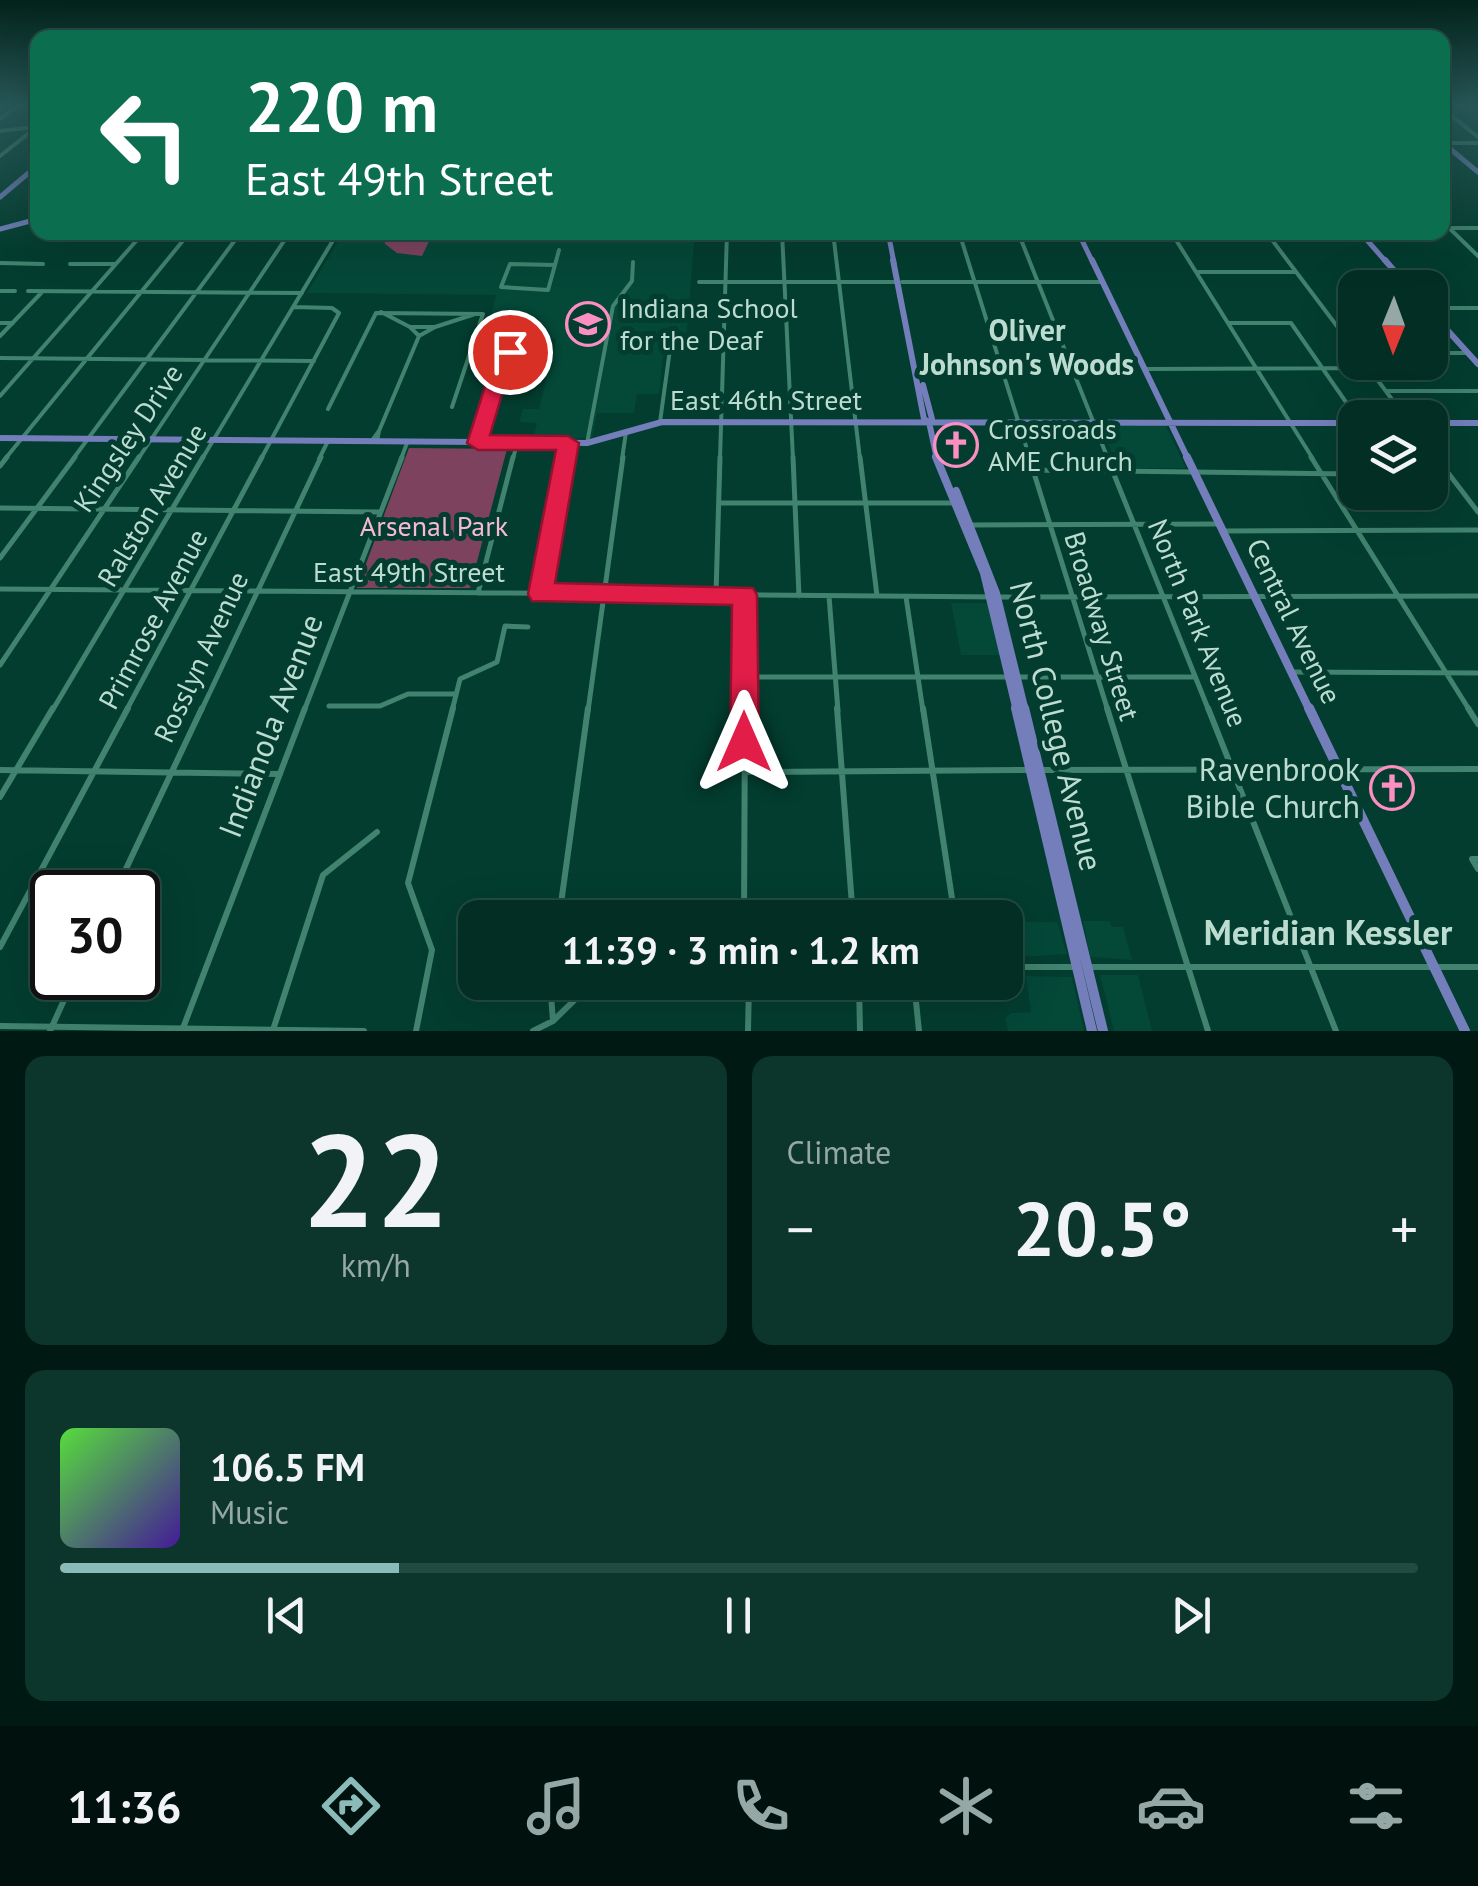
<!DOCTYPE html>
<html lang="en">
<head>
<meta charset="utf-8">
<style>
  body { margin:0; font-family:"PT Sans",sans-serif; background:#0c362b; color:#f1f3f6; height:100vh; display:flex; flex-direction:column; font-size:38px; white-space:nowrap }
  * { box-sizing:border-box; margin:0 }
  p { font-size:32px; color:#96a8a6 }
  .icon { flex:none; width:55px; height:55px; fill:none; stroke:currentColor; stroke-width:2; stroke-linecap:round; stroke-linejoin:round }
  .map { position:relative; height:1031px; overflow:hidden }
  .side { display:flex; flex-direction:column; gap:25px; padding:25px; background:#011913; flex:1 }
  .side>* { flex:none }
  .top-card { position:absolute; left:30px; top:30px; width:1420px; height:210px; border-radius:20px; box-shadow:0 10px 40px #0002,0 0 0 2px #234a41; background:#0b6e4f; color:#fff; overflow:hidden }
  .needle { width:65px; rotate:181deg }
  .fabs { position:absolute; left:1338px; top:270px; display:grid; gap:20px }
  .fabs a { display:grid; place-items:center; width:110px; height:110px; border-radius:20px; background:#022e23; box-shadow:0 10px 40px #0002,0 0 0 2px #234a41; font-size:50px }
  .speed { position:absolute; left:30px; top:870px; display:flex; gap:20px; font-size:50px; font-weight:700; text-align:center }
  .speed>* { display:grid; place-content:center; width:130px; height:130px; border-radius:50%; background:#022e23; box-shadow:0 10px 40px #0002,0 0 0 2px #234a41; line-height:1 }
  .speed .limit { border:5px solid #111; border-radius:15px; background:#fff; color:#111 }
  .pin { position:absolute; display:grid; place-items:center; width:85px; height:85px; color:#fff; margin:-42px; border:5px solid #fff; border-radius:50%; box-shadow:0 2px 10px #0007 }
  .me { position:absolute; width:110px; margin:-55px; rotate:0deg; stroke-linejoin:round; filter:drop-shadow(0 0 8px #0008) }
  .turn { display:flex; align-items:center; gap:35px; height:210px; padding:0 50px; font-size:45px }
  .turn .icon { width:130px; height:130px; stroke-width:2.5 }
  .turn b { display:block; font-size:70px; line-height:85px }
  .big { font-size:75px; font-weight:700; line-height:1.1 }
  .side .widget { flex:1; display:flex; flex-direction:column; justify-content:center; gap:15px; min-width:0; padding:0 35px; border-radius:20px; background:#0c362b }
  .side .dial { align-items:center; gap:0 }
  .dial b { font-size:130px; line-height:1 }
  .song { display:flex; align-items:center; gap:30px }
  .cover { width:120px; height:120px; border-radius:15px; background:linear-gradient(135deg,hsl(110 70% 55%),hsl(260 70% 35%)) }
  .played { height:10px; border-radius:5px; background:linear-gradient(90deg,#8bbbb9 25%,#234a41 25%) }
  .keys { display:flex; justify-content:space-around; direction:ltr }
  .heat { display:flex; justify-content:space-between; align-items:center; font-size:55px; direction:ltr }
  .side .tiles { flex:1; display:grid; gap:25px; grid-template-columns:1fr 1fr }
  .widget:last-child { grid-column:span 2 }
  .trip { position:absolute; left:458px; top:900px; width:565px; height:100px; border-radius:20px; background:#022e23; box-shadow:0 10px 40px #0002,0 0 0 2px #234a41; font-weight:700; line-height:100px; text-align:center }
  .menu { display:flex; height:160px; justify-content:space-around; align-items:center; background:#01120e; color:#96a8a6 }
  .menu .icon { width:70px; height:70px }
  .menu .selected { color:#8bbbb9 }
  .menu b { font-size:45px; color:#f1f3f6 }
  .map>svg:first-child { display:block }
</style>
</head>
<body>
<div class="map">
<svg width="1478" height="1031" viewBox="0 0 1478 1031">
  <rect width="100%" height="100%" fill="#033d2f"/>
  <path fill="#044838" d="M343 233H695L686 340H665L659 394H637L634 413H597L592 438 533 439 537 423 519 422 523 409H539L556 339 486 336 496 295 307 293Z
    M1101 426H1166L1186 468H1118Z
    M951 603H987L1001 655H961Z
    M1083 921H1110L1112 927H1123L1132 960 1090 957Z
    M1012 922H1057L1067 954 1019 957Z
    M1100 975H1138L1152 1031H1114Z
    M1026 976 1072 977 1084 1031H1008L1005 1018 1011 1013 1031 1012Z"/>
  <path fill="#7d425e" d="M383 233V232L433 233 422 256 397 253 385 244Z
    M409 448 507 449 470 588H357Z"/>
  <g fill="none" stroke-linecap="round" stroke-linejoin="round">
    <path stroke="#41836f" stroke-width="4" d="M1442 108 1478 137
      M0 119 16 107
      M0 131 35 127
      M1444 143H1478
      M0 156 38 126
      M1442 221 1478 256
      M1452 228H1478
      M782 232 793 459
      M833 232 860 459
      M959 232 1030 459
      M1018 232 1108 459
      M1171 232 1313 459
      M1266 232 1355 350
      M106 238 334 239
      M0 263 43 264
      M70 264H116
      M510 264 555 265 548 290 501 287Z
      M555 265 559 250
      M1196 272H1296
      M699 282H897
      M902 282H1101
      M0 291H15
      M28 291 302 293
      M1430 308H1478
      M381 312 410 327
      M0 323H13
      M1229 323H1291L1357 418
      M410 327H435L419 336Z
      M435 327 475 314
      M0 336 43 291
      M507 352H529
      M1430 353H1468
      M0 358 314 361
      M1364 362 1406 418
      M1144 369 1369 368
      M494 387H523
      M1386 391H1478
      M0 396 144 232
      M328 409 376 313 483 314 452 407
      M660 422 671 342
      M379 431 419 336
      M371 442 379 431 377 442
      M478 443 508 342
      M587 443 613 306 632 281 633 262
      M1430 449 1438 459
      M5 459 190 232
      M73 459 241 232
      M138 459 290 232
      M202 459 338 232
      M261 459 339 313 332 308 294 307
      M319 459 328 441
      M401 459 407 443
      M513 459 517 443
      M565 459 568 443
      M622 459 626 432
      M720 459 727 232"/>
    <path stroke="#41836f" stroke-width="5" d="M793 457 799 596
      M860 457 877 596
      M1029 457 1108 711
      M1107 457 1209 711
      M1311 457 1470 711
      M1436 457 1478 512
      M0 466 7 457
      M1034 470 1355 474
      M1430 473 1449 474
      M719 503H953
      M0 508 380 512
      M972 525 1219 524
      M1222 531 1478 530
      M0 558 75 457
      M0 589 998 597 1478 596
      M541 592 565 457
      M478 593 513 457
      M716 594 720 457
      M829 596 838 711
      M906 597 923 711
      M0 665 139 457
      M1291 672 1478 673
      M745 677H1009
      M1018 677H1195
      M329 706H380L408 694H456
      M52 711 203 457
      M126 711 262 457
      M201 711 321 457
      M304 711 402 457
      M452 711 460 679 497 662 505 626 528 627
      M588 711 623 457
      M745 711V595"/>
    <path stroke="#41836f" stroke-width="6" d="M837 708 853 918
      M923 708 955 918
      M1107 708 1208 1031
      M1208 708 1336 1031
      M1468 708 1478 724
      M0 770 280 774
      M1041 770 1478 769
      M745 772 1028 770
      M0 797 53 708
      M1478 859H1472L1478 869
      M115 892 202 708
      M559 918 588 708
      M744 918 745 708
      M0 947 128 708
      M1005 967H1075
      M1086 967H1478
      M550 982 553 1021
      M859 982 860 1031
      M914 982 919 1031
      M0 1026 364 1031
      M183 1028 305 708
      M273 1030 323 875 377 832
      M50 1031 74 978
      M416 1031 432 950 408 883 453 708
      M533 1031 553 1021 593 982
      M748 1031 749 982"/>
    <path stroke="#737ebb" stroke-width="5" d="M1442 142 1478 172
      M0 197 38 165
      M0 229 38 219
      M888 232 894 263
      M1078 232 1093 263
      M1360 232 1387 263"/>
    <path stroke="#737ebb" stroke-width="6" d="M893 260 924 419 929 422 937 459
      M1092 260 1188 459
      M1385 260 1409 288
      M1430 311 1478 364
      M923 385 932 419 929 422
      M1430 423H1478
      M0 438 587 443 662 422 1355 423"/>
    <path stroke="#737ebb" stroke-width="8" d="M936 457 984 573 1017 711
      M1187 457 1310 711
      M956 491 996 593 1025 711"/>
    <path stroke="#737ebb" stroke-width="10" d="M1016 708 1092 1031
      M1024 708 1103 1031
      M1309 708 1465 1031"/>
  </g>
  <linearGradient id="sky" x2="0" y2="1"><stop stop-color="#02221a"/><stop offset="0.42" stop-color="#285758"/><stop offset="1" stop-color="#285758" stop-opacity="0"/></linearGradient>
  <rect width="1478" height="252" fill="url(#sky)"/>
  <path fill="#e11d48" stroke="#92132f" stroke-width="2.5" d="M510 346 519 352 513 357 490 435 568 436 579 443 555 583 753 588 757 595 759 742 754 751 744 755 735 751 730 742 732 605 532 601 528 594 556 450H478L467 443 496 352Z"/>
  <defs>
    <g id="school-ring" transform="scale(2.25)"><circle r="9.5" fill="#033d2f" stroke="#fc8fc2" stroke-width="1.5"/><path d="M0-5L7-2L0 1L-7-2ZM-4 1L0 2.5L4 1V4Q0 6-4 4Z" fill="#fc8fc2"/></g>
    <g id="church-ring" transform="scale(2.25)"><circle r="9.5" fill="#033d2f" stroke="#fc8fc2" stroke-width="1.5"/><path d="M-1.2-6h2.4v3.5h3.3v2.4h-3.3V6h-2.4V-.1h-3.3v-2.4h3.3Z" fill="#fc8fc2"/></g>
  </defs>
  <g fill-rule="evenodd">
    <use href="#school-ring" x="588" y="324"/>
    <use href="#church-ring" x="956" y="445"/>
    <use href="#church-ring" x="1392" y="788"/>
  </g>
  <g text-anchor="middle" stroke-width="10" stroke-linejoin="round" paint-order="stroke">
    <g font-size="28" fill="#bcdcd0" stroke="#033d2f" text-anchor="start">
      <text x="620" y="318">Indiana School<tspan x="620" dy="32">for the Deaf</tspan></text>
      <text x="988" y="439">Crossroads<tspan x="988" dy="32">AME Church</tspan></text>
    </g>
    <g font-size="28" fill="#bcdcd0" stroke="#033d2f">
      <text x="766" y="410">East 46th Street</text>
      <text transform="translate(128 438) rotate(-56)" y="10">Kingsley Drive</text>
      <text transform="translate(152 505) rotate(-59)" y="10">Ralston Avenue</text>
      <text x="409" y="582">East 49th Street</text>
      <text transform="translate(153 619) rotate(-62)" y="10">Primrose Avenue</text>
      <text transform="translate(1294 621) rotate(64)" y="10">Central Avenue</text>
      <text transform="translate(1198 623) rotate(68)" y="10">North Park Avenue</text>
      <text transform="translate(1102 626) rotate(73)" y="10">Broadway Street</text>
      <text transform="translate(201 657) rotate(-65)" y="10">Rosslyn Avenue</text>
    </g>
    <g font-size="28" fill="#f7b9d3" stroke="#033d2f">
      <text x="434" y="536">Arsenal Park</text>
    </g>
    <g font-size="30" font-weight="bold" fill="#bcdcd0" stroke="#033d2f">
      <text x="1027" y="341">Oliver<tspan x="1027" dy="34">Johnson's Woods</tspan></text>
    </g>
    <g font-size="32" fill="#bcdcd0" stroke="#033d2f">
      <text transform="translate(271 726) rotate(-69)" y="11">Indianola Avenue</text>
      <text transform="translate(1056 726) rotate(76)" y="11">North College Avenue</text>
    </g>
    <g font-size="32" fill="#bcdcd0" stroke="#033d2f" text-anchor="end">
      <text x="1360" y="781">Ravenbrook<tspan x="1360" dy="37">Bible Church</tspan></text>
    </g>
    <g font-size="35" font-weight="bold" fill="#bcdcd0" stroke="#033d2f">
      <text x="1328" y="945">Meridian Kessler</text>
    </g>
  </g>
</svg>
<div class="fabs">
<a><svg class="needle" viewBox="-14 -14 28 28"><path d="M0-13l5 13h-10z" fill="#e53935"/><path d="M0 13l5-13h-10z" fill="#96a8a6"/></svg></a>
<a><svg class="icon" aria-label="layers" viewBox="0 0 24 24"><path d="M12 4l9 5-9 5-9-5zM3 14l9 5 9-5"/></svg></a>
</div>
<div class="speed"><div class="limit">30</div></div>
<div class="pin" style="left:510px;top:352px;background:#d93025"><svg class="icon" aria-label="arrive" viewBox="0 0 24 24"><path d="M6 21V4h12l-3 4 3 4H6"/></svg></div>
<svg class="me" style="left:744px;top:742px" viewBox="-20 -20 40 40"><path d="M0-17L14 15 0 8-14 15z" fill="#e11d48" stroke="#fff" stroke-width="4"/></svg>
<div class="trip">11:39 · 3 min · 1.2 km</div>
<div class="top-card">
<div class="turn"><svg class="icon" aria-label="left" viewBox="0 0 24 24"><path d="M17 20v-9H6M10 6l-5 5 5 5"/></svg><div><b>220 m</b>East 49th Street</div></div>
</div>
</div>
<section class="side">
<div class="tiles">
<div class="widget dial"><b>22</b><p>km/h</p></div>
<div class="widget"><p>Climate</p>
<div class="heat"><a>−</a><b class="big">20.5°</b><a>+</a></div>
</div>
<div class="widget">
<div class="song"><i class="cover"></i><div><b>106.5 FM</b><p>Music</p></div></div>
<div class="played"></div>
<div class="keys"><svg class="icon" aria-label="previous" viewBox="0 0 24 24"><path d="M18 5L8 12l10 7zM5 5v14"/></svg><svg class="icon" aria-label="pause" viewBox="0 0 24 24"><path d="M8 5v14M16 5v14"/></svg><svg class="icon" aria-label="next" viewBox="0 0 24 24"><path d="M6 5l10 7-10 7zM19 5v14"/></svg></div>
</div>
</div>
</section>
<nav class="menu">
<b>11:36</b>
<svg class="icon selected" aria-label="directions" viewBox="0 0 24 24"><path d="M12 3l9 9-9 9-9-9zM9 14v-3h6M13 9l2 2-2 2"/></svg>
<svg class="icon" aria-label="music" viewBox="0 0 24 24"><path d="M9 18V5l10-2v13"/><circle cx="6" cy="18" r="3"/><circle cx="16" cy="16" r="3"/></svg>
<svg class="icon" aria-label="phone" viewBox="0 0 24 24"><path d="M5 4h4l2 5-3 2q2 4 5 5l2-3 5 2v4C11 20 4 13 5 4z"/></svg>
<svg class="icon" aria-label="climate" viewBox="0 0 24 24"><path d="M12 3v18M4 7l16 10M4 17L20 7"/></svg>
<svg class="icon" aria-label="car" viewBox="0 0 24 24"><path d="M5 17H2v-5l4-1 3-4h7l3 4 3 1v5h-3M9 17h6M6 11h13"/><circle cx="7" cy="17" r="2"/><circle cx="17" cy="17" r="2"/></svg>
<svg class="icon" aria-label="filters" viewBox="0 0 24 24"><path d="M4 7h16M4 17h16"/><circle cx="9" cy="7" r="2"/><circle cx="15" cy="17" r="2"/></svg>
</nav>
</body>
</html>
